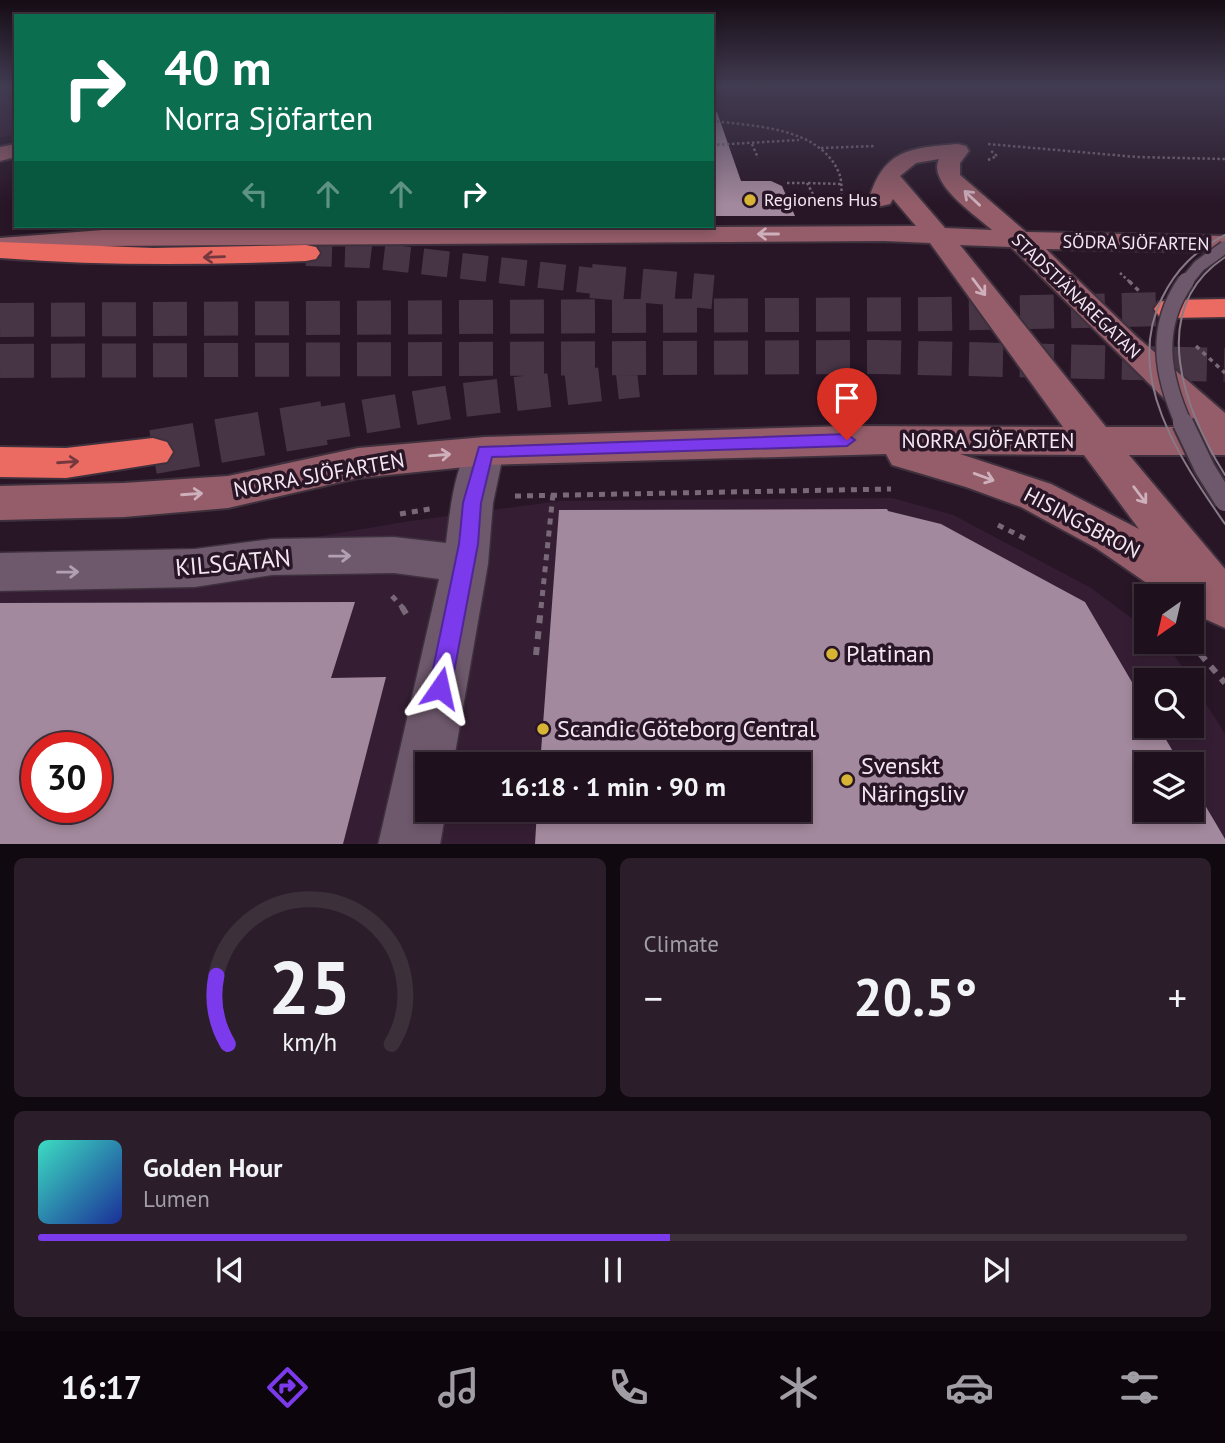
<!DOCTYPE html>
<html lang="en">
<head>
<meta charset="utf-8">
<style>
  body { margin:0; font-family:"PT Sans",sans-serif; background:#2b1e2a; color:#f1f3f6; height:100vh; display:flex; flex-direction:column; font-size:26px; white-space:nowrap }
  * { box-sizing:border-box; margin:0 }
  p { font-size:23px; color:#a19da4 }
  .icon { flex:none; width:38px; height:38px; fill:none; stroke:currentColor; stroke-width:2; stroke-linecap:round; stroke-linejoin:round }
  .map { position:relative; height:844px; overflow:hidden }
  .drawer { display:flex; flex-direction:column; gap:14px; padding:14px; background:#100910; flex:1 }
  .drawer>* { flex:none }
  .banner { position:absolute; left:14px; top:14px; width:700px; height:214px; border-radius:0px; box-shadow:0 4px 10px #0003,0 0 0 2px #3c303b; background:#0b6e4f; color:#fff; overflow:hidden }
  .needle { width:46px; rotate:214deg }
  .tools { position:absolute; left:1134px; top:584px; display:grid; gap:14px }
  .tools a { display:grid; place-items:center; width:70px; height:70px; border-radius:0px; background:#1e101d; box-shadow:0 4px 10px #0003,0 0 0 2px #3c303b; font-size:35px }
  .speed { position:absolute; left:21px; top:732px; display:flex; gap:14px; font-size:35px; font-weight:700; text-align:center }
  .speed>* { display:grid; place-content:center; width:91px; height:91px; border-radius:50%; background:#1e101d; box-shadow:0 4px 10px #0003,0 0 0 2px #3c303b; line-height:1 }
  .speed .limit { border:10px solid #d22; background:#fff; color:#111 }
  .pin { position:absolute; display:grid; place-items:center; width:60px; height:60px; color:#fff; margin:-72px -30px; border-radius:50% 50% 50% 0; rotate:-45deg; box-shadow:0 0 7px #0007 }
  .pin .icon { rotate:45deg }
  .me { position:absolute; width:77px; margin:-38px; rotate:11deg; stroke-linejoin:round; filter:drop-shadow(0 0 5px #0008) }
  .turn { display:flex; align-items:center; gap:24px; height:147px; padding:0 35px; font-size:32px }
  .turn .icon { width:91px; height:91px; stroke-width:2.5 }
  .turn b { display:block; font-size:49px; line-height:60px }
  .lanes { display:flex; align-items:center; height:66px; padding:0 35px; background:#0003; justify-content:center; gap:35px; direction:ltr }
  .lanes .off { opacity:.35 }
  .big { font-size:52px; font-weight:600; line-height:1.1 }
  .drawer .card { flex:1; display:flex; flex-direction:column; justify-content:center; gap:10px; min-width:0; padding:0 24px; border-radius:10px; background:#2b1e2a }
  .drawer .dial { align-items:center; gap:0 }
  .dial svg { height:182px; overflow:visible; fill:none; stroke:#3c303b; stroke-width:7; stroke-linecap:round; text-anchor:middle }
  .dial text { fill:#f1f3f6; stroke:none }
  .song { display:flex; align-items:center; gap:21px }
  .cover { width:84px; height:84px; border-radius:10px; background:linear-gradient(135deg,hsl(170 70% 55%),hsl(230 70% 35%)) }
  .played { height:7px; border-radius:4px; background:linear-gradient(90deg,#7c3aed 55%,#3c303b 55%) }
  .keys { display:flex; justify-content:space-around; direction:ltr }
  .heat { display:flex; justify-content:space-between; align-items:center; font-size:38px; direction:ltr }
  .drawer .tiles { flex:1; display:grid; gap:14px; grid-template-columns:1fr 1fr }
  .card:last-child { grid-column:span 2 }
  .trip { position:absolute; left:415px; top:752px; width:396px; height:70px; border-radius:0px; background:#1e101d; box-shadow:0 4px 10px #0003,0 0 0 2px #3c303b; font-weight:600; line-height:70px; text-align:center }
  .tabs { display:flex; height:112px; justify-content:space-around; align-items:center; background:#0c060c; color:#a19da4 }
  .tabs .icon { width:49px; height:49px }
  .tabs .selected { color:#7c3aed }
  .tabs b { font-size:32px; color:#f1f3f6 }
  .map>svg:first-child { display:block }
</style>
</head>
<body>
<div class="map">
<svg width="1225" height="845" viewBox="0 0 1225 845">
  <rect width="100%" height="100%" fill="#281627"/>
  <path fill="#351e34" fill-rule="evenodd" d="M0 87H16V134L0 138Z
    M892 498 953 515 1091 588 1146 629V642L1167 644 1191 681H1146V726H1192V682L1225 734V844H0V557H196L411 521 560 501ZM37 747H96V807H37ZM427 765H798V810H427ZM1146 765H1192V810H1146Z"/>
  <path fill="#a3899d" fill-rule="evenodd" d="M717 112 741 181H771L782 186 795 216H712V113Z
    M887 509 888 511 941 524 1085 602 1146 706V726H1158L1181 765H1146V810H1192V783L1225 839V844H535L537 810H798V765H540L559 510Z
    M355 602 331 678 386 677 343 844H0V603ZM37 747H96V807H37Z"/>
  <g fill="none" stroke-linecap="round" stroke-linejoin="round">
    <path stroke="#473546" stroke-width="26" stroke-dasharray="26 13" stroke-linecap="butt" d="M306 253 367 255 611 283"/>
    <path stroke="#473546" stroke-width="34" stroke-dasharray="34 17" stroke-linecap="butt" d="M591 281 713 292
      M0 320 939 314 1170 309
      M0 361 877 357 1225 365
      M314 425 463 400 638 380"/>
    <path stroke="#473546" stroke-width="44" stroke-dasharray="44 22" stroke-linecap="butt" d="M153 452 324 423"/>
    <g stroke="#3e313d" stroke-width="3">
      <path id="street" d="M485 437 499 441 504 451 493 503 488 564 453 765H427V810H446L440 845H378L439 579 394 573 272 575 195 587 0 591V553L195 549 272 539 394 537 446 543C450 510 454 471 471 441Z"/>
    </g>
    <g stroke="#3e313d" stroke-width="4">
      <path id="secondary" d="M16 144V157L0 161V147Z
        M958 144 966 146 969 151 960 163V175L1026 232 1225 236V252L1046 249 1137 337 1225 413V455H1129L1225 569V628L1192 613V597H1167L1096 548 1021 507 966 487 892 465 886 454 485 465 358 478 228 508 124 517 0 520V486L124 483 228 476 358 448 485 437 847 426 1063 427 930 243 884 241 103 246 0 254V238L103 230 916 226 893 199 890 204 881 206 872 204 869 199C884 149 910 148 958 144ZM939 159C927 183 975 215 992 230L945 228 900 176 916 163ZM960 245 1011 247 1193 427H1106ZM960 454 1084 455 1139 529 1051 484Z"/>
    </g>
    <g stroke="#3e313d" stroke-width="4">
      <path id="highway" d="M0 242 153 248 306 245 316 247 320 253 316 259 306 261C204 265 102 266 0 258Z
        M1225 299V317L1170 318 1159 316 1154 309 1159 302 1170 300Z
        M153 438 167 442 173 452 167 462 66 478 0 477V447L66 448Z"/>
    </g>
    <path stroke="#796978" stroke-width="2.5" stroke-dasharray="2.5 2.5" stroke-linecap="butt" d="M712 121C754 126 820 127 839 173 843 183 841 195 841 206
      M752 144 758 158
      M988 144 1137 157 1225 159
      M712 145 799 140
      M821 148 875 146
      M988 160 997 156 990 150
      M787 183H807L819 205
      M808 183 841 184
      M1120 273 1131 283"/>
    <path stroke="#796978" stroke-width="3.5" stroke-dasharray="4.5 4.5" stroke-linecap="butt" d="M1129 281 1139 291
      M1196 346 1225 373"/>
    <path stroke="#796978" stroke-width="5" stroke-dasharray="6 6" stroke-linecap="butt" d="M515 496 891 489
      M400 514 430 509
      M998 525 1028 540
      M392 596 403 608
      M541 608 553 494"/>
    <path stroke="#796978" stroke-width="6" stroke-dasharray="8 8" stroke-linecap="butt" d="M402 607 408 617
      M1190 642 1225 683
      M536 655 541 607"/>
    <use href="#street" fill="#6e586c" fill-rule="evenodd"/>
    <use href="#secondary" fill="#945d69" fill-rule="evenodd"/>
    <use href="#highway" fill="#eb6a62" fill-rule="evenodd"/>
    <path stroke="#887987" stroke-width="2" d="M1225 235C1196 250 1176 269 1162 298 1123 377 1181 460 1225 524
      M1225 257C1145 310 1185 411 1225 475"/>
    <g stroke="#3e313d" stroke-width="15" stroke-linecap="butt">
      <path id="lane-bridge-far2" d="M1185 283 1199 266 1225 247"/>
    </g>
    <g stroke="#3e313d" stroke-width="19" stroke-linecap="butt">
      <path id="lane-bridge-far1" d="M1184 425C1162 376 1153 328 1186 281"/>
    </g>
    <g stroke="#3e313d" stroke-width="24" stroke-linecap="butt">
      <path id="lane-bridge" d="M1183 423 1205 469 1225 501"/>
    </g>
    <use href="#lane-bridge-far2" stroke="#6e586c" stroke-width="12"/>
    <use href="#lane-bridge-far1" stroke="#6e586c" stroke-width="16"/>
    <use href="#lane-bridge" stroke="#6e586c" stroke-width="20"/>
  </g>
  <defs><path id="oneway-shaft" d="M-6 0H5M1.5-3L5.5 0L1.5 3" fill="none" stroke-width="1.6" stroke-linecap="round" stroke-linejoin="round" transform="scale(1.75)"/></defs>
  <g stroke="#ceb0bc">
    <use href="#oneway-shaft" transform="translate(972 198) rotate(-137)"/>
    <use href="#oneway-shaft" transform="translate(768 234) rotate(180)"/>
    <use href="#oneway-shaft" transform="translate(979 287) rotate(53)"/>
    <use href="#oneway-shaft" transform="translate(440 455) rotate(-5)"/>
    <use href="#oneway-shaft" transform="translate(984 477) rotate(20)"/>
    <use href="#oneway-shaft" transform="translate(192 494) rotate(-4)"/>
    <use href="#oneway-shaft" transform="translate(1140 495) rotate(53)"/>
  </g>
  <g stroke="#76383f">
    <use href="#oneway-shaft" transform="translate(214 257) rotate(178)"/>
    <use href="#oneway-shaft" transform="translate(68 462) rotate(-4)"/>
  </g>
  <g stroke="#b1a0b0">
    <use href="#oneway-shaft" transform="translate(340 556) rotate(-1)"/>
    <use href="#oneway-shaft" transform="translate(68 572) rotate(-1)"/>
  </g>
  <linearGradient id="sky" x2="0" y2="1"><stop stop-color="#160c15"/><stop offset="0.42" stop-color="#423c52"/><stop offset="1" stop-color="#423c52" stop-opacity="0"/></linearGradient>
  <rect width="1225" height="205" fill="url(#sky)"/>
  <path fill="#7c3aed" stroke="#51269a" stroke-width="2" d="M847 434 855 440 847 446 492 457 481 503 478 544 451 688 448 696 440 699 432 696 429 688 459 544 463 503 479 447Z"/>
  <g fill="#d8b434" stroke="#281627" stroke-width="2.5">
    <circle cx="750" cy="200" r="7"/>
    <circle cx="832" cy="654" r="7"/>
    <circle cx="543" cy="729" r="7"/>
    <circle cx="847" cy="780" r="7"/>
  </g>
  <g text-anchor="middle" stroke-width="7" stroke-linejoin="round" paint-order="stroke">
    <g font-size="18" fill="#f4e7f3" stroke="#281627" text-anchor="start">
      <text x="764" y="206">Regionens Hus</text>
    </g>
    <g font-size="18" fill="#f4e7f3" stroke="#281627">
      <text transform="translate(1136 243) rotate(1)" y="6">SÖDRA SJÖFARTEN</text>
      <text transform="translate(1076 296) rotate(44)" y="6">STADSTJÄNAREGATAN</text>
    </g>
    <g font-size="21" fill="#f4e7f3" stroke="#281627">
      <text x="988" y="448">NORRA SJÖFARTEN</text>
      <text transform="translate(319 475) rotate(-10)" y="7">NORRA SJÖFARTEN</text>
      <text transform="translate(1082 523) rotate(28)" y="7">HISINGSBRON</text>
    </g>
    <g font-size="24" fill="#f4e7f3" stroke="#281627">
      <text transform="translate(233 563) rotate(-5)" y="8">KILSGATAN</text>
    </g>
    <g font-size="24" fill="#f4e7f3" stroke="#281627" text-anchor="start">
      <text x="846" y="662">Platinan</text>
      <text x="557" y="737">Scandic Göteborg Central</text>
      <text x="861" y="774">Svenskt<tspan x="861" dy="28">Näringsliv</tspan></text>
    </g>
  </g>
</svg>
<div class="tools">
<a><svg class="needle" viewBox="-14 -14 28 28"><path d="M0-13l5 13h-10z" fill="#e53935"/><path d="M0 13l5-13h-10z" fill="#a19da4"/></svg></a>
<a><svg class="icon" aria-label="search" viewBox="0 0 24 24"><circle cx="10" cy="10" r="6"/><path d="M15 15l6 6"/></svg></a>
<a><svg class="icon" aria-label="layers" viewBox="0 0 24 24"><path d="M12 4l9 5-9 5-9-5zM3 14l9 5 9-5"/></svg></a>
</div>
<div class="speed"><div class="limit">30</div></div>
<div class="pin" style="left:847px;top:440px;background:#d93025"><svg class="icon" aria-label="arrive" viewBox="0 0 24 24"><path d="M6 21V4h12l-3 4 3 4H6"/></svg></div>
<svg class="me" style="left:440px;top:688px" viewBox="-20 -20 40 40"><path d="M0-17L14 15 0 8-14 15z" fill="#7c3aed" stroke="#fff" stroke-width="4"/></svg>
<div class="trip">16:18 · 1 min · 90 m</div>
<div class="banner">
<div class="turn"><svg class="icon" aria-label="right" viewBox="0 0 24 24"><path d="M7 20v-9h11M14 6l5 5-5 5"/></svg><div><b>40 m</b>Norra Sjöfarten</div></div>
<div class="lanes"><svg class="icon off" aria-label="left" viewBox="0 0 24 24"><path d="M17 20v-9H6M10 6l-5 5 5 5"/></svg><svg class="icon off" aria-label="ahead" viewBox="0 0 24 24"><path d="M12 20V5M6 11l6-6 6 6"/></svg><svg class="icon off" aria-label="ahead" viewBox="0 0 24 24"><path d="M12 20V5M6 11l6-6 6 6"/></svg><svg class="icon" aria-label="right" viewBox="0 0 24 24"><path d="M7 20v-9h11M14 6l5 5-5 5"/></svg></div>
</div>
</div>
<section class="drawer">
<div class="tiles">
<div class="card dial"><svg viewBox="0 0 100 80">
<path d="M14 69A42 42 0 1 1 86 69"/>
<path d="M14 69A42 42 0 0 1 9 39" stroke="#7c3aed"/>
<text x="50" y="56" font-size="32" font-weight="700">25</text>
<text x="50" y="72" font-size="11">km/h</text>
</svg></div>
<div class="card"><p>Climate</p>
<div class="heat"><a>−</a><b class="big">20.5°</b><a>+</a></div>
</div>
<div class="card">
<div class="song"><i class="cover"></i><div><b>Golden Hour</b><p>Lumen</p></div></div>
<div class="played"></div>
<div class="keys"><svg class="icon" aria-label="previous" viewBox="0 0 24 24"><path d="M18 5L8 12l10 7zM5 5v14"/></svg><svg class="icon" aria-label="pause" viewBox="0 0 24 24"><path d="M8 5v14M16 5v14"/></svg><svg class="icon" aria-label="next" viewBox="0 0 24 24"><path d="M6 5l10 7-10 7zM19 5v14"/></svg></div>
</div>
</div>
</section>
<nav class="tabs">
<b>16:17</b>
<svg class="icon selected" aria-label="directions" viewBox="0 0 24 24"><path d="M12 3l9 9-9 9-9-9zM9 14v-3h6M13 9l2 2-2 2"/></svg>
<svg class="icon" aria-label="music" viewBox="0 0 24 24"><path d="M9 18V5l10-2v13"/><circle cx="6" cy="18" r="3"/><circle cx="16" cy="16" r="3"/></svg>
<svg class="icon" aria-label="phone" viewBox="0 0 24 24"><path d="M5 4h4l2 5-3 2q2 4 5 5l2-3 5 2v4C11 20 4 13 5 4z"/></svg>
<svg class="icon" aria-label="climate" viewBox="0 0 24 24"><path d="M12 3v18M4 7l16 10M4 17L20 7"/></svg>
<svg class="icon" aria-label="car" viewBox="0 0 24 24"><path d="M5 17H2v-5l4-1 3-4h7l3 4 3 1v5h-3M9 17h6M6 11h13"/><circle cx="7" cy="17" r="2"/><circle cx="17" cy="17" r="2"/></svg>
<svg class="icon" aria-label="filters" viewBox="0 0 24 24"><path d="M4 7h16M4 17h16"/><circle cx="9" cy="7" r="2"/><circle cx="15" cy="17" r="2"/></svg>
</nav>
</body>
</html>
